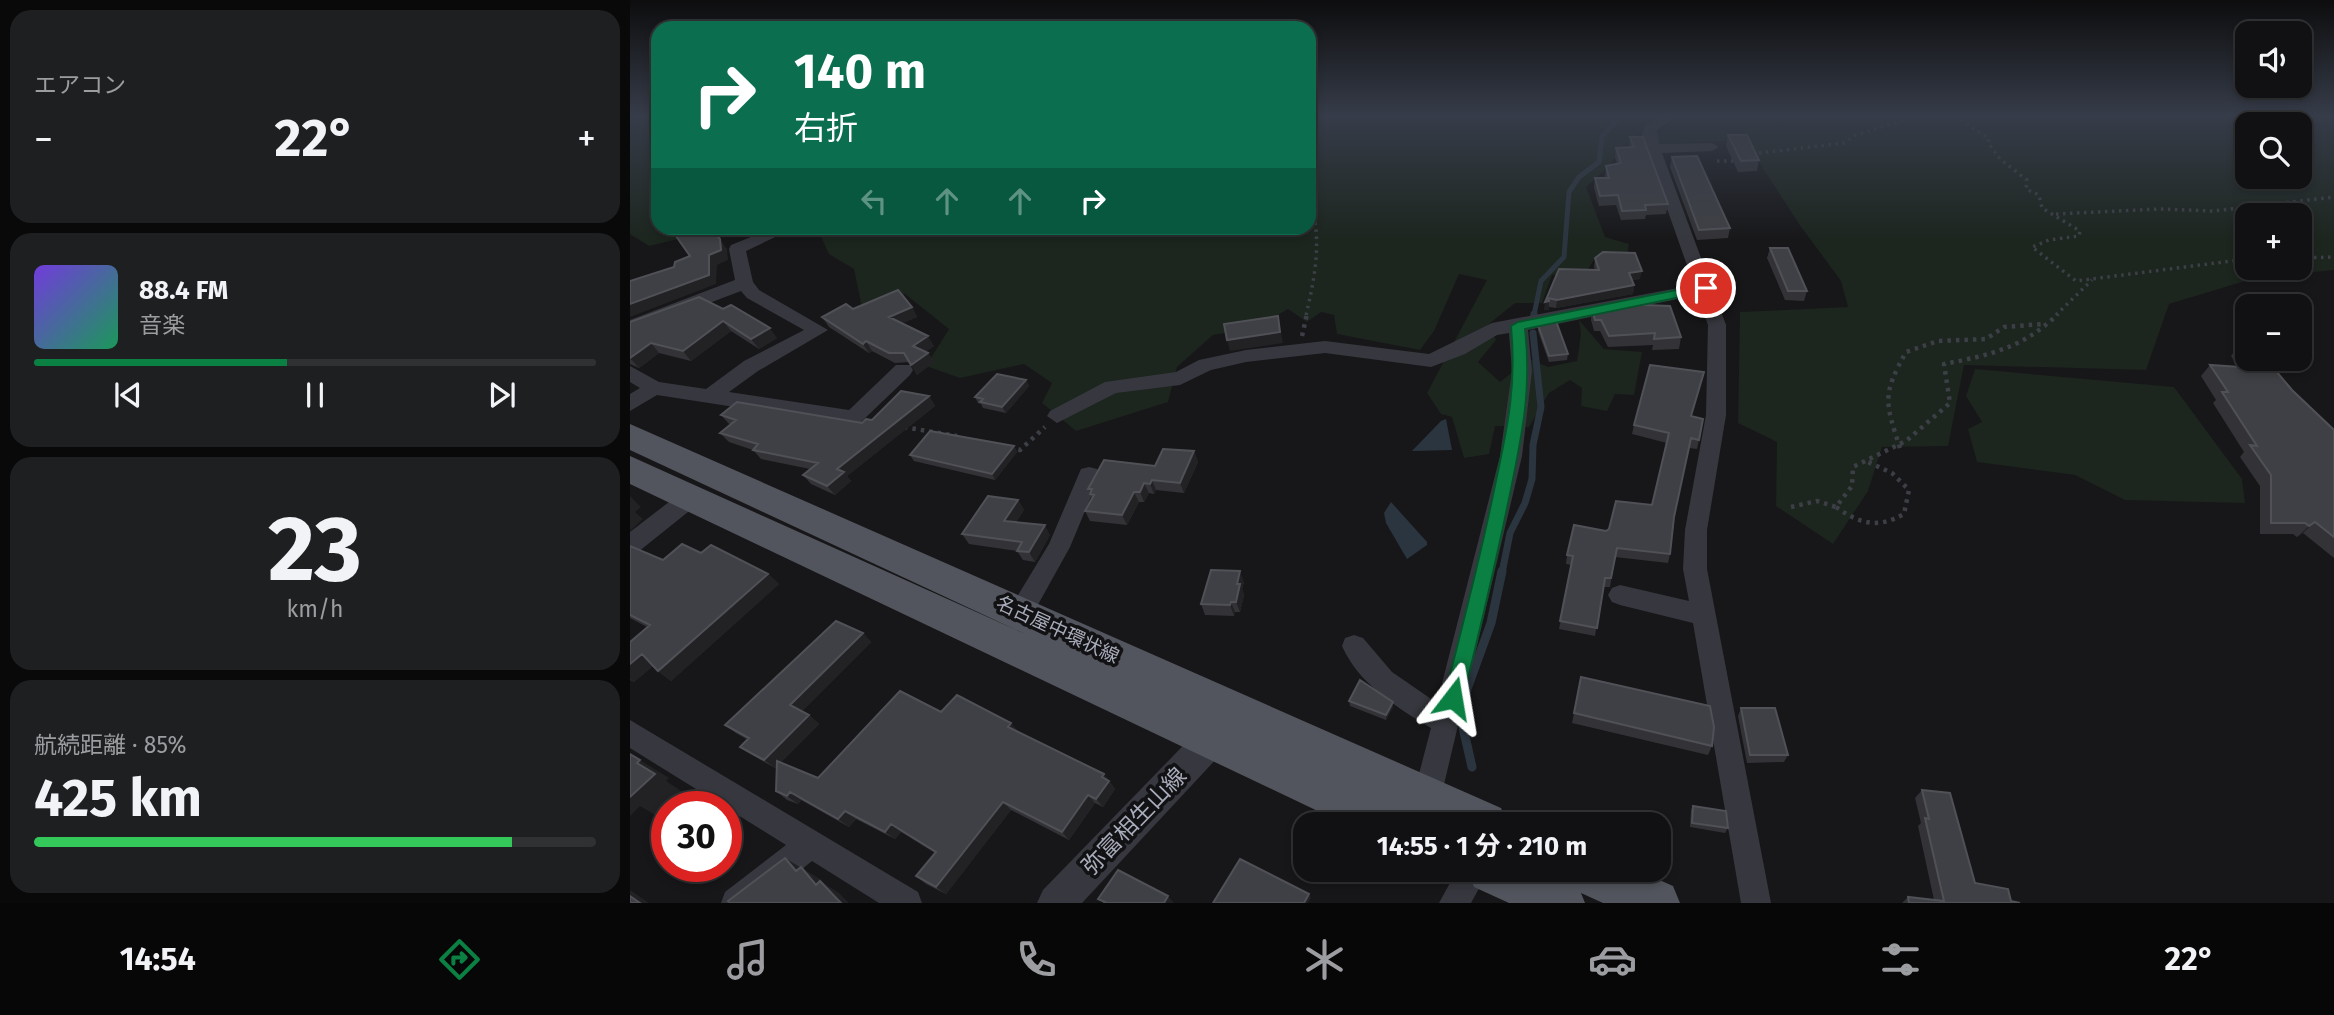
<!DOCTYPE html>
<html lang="ja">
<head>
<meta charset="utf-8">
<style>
  body { margin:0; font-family:"Fira Sans","Noto Sans JP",sans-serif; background:#1e1f21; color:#f1f3f6; height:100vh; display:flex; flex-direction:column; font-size:26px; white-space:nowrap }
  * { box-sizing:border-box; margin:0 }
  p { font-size:23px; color:#9c9da0 }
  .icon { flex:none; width:38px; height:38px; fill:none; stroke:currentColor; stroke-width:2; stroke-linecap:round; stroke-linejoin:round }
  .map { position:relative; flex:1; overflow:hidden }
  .panel { display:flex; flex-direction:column; gap:10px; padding:10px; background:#09090a; width:630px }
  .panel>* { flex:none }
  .top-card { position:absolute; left:21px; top:21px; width:665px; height:214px; border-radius:21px; box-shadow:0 4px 10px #0003,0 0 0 2px #303133; background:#0b6e4f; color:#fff; overflow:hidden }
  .fabs { position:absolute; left:1605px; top:21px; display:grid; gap:14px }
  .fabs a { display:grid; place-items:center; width:77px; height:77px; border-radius:14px; background:#111113; box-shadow:0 4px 10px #0003,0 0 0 2px #303133; font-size:35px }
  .speed { position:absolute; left:21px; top:791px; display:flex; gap:14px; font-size:35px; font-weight:700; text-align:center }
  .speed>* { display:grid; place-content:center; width:91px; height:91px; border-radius:50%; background:#111113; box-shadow:0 4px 10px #0003,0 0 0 2px #303133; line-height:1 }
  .speed .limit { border:10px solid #d22; background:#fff; color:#111 }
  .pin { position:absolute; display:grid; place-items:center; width:60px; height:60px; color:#fff; margin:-30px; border:4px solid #fff; border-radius:50%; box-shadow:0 2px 7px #0007 }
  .me { position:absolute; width:77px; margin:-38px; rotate:14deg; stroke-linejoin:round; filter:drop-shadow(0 0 5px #0008) }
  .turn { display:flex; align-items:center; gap:24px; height:147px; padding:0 28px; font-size:32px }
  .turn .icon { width:91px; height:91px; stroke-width:2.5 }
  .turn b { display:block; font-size:49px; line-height:60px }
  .lanes { display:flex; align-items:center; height:66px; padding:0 28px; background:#0003; justify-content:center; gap:35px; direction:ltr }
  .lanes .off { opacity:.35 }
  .big { font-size:52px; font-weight:700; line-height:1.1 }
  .panel .widget { flex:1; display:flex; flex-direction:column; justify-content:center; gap:10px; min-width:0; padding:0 24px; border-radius:21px; background:#1e1f21 }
  .panel .dial { align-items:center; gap:0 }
  .dial b { font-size:91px; line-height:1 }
  .song { display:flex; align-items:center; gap:21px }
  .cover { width:84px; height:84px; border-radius:10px; background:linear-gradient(135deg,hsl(260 70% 55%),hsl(150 70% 35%)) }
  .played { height:7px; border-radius:4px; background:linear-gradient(90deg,#0b8043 45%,#303133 45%) }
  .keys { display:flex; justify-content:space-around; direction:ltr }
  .heat { display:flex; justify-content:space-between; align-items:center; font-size:38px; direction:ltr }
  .charge { height:10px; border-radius:5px; background:linear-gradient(90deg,#34c759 85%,#303133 0) }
  .trip { position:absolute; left:663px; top:812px; width:378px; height:70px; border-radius:21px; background:#111113; box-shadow:0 4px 10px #0003,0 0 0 2px #303133; font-weight:700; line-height:70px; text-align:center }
  .menu { display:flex; height:112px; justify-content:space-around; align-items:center; background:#070708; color:#9c9da0 }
  .menu .icon { width:49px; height:49px }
  .menu .active { color:#0b8043 }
  .menu b { font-size:32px; color:#f1f3f6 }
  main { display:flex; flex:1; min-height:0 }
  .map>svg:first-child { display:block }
</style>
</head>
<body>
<main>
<section class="panel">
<div class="widget"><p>エアコン</p>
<div class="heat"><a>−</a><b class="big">22°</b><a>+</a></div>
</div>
<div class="widget">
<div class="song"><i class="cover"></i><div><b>88.4 FM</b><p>音楽</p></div></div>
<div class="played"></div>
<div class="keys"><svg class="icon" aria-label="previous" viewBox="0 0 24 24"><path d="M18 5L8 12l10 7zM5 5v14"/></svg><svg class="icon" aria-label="pause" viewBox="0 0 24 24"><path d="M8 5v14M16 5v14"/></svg><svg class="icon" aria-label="next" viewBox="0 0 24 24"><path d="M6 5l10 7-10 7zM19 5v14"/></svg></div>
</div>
<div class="widget dial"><b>23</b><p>km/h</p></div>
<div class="widget"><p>航続距離 · 85%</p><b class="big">425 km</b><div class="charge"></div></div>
</section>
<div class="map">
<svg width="1704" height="903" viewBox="0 0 1704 903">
  <rect width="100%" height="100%" fill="#171719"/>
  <path fill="#1c251e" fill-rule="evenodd" d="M0 115H28V228H94L19 246 0 234Z
    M679 115H1032L991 149 978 167 956 187 975 237 999 244 997 256 965 258 957 271 922 275 912 303H885L859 324 866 340 848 362 870 382 899 359 918 367 947 361 951 334 949 320 974 349 1012 352 1004 395 985 394 977 411 951 406 952 388 940 380 919 393 899 427 865 426 859 454 834 458 822 417 811 414 797 393 857 280 829 274 804 331 790 350 707 334 704 315 691 312 677 322 658 309 646 316 642 325 583 335 547 367 538 402 446 431 412 403 422 383 394 364 330 378 296 366 319 329 275 294 232 308 224 269 199 254 187 228H679Z
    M1049 115H1704V270L1625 278 1539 304 1516 370 1334 365 1318 446 1252 447 1238 491 1203 544 1146 506 1147 442 1108 423 1110 312 1218 307 1211 281 1169 224 1115 140 1028 144 1025 135ZM1617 124H1670V177H1617ZM1617 215H1670V268H1617Z
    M1345 369 1544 387 1612 479 1615 503 1495 500 1445 475 1347 462 1338 429 1352 422 1336 396Z"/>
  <path fill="#2b353f" d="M816 419 822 450 782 451 811 421Z
    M761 502 797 542V545L777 559 756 523 754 513Z"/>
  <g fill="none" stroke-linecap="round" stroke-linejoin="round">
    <path stroke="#2b353f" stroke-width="5" d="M1018 115H1101
      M904 315 911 281 934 257 939 192 949 177 969 162 972 136 993 115"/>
    <path stroke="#2b353f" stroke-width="7" d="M903 321 904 314
      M872 573 880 533 895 503 902 479 903 445 911 407 903 333"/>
    <path stroke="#2b353f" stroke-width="9" d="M842 767 832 723 837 689 861 623 872 571"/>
    <path stroke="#3d3f46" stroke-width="3.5" stroke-dasharray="2.5 4.5" stroke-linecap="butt" d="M1325 115 1359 139 1358 143 1370 159 1397 180 1396 189 1409 195 1412 208 1450 231 1449 236 1419 240 1402 247 1446 281 1617 259
      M1124 158 1129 153 1214 143 1226 135 1293 115
      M1087 161H1106
      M1426 214 1529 209 1583 211 1704 197
      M1670 258 1704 257
      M676 315C685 277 693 237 679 199
      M1426 315 1462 280"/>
    <path stroke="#3d3f46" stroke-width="4.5" stroke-dasharray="3.5 5" stroke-linecap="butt" d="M672 336 677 314
      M274 427 327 436
      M380 448 390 450 415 427
      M1270 448C1255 402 1252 395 1276 352L1308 341 1356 339 1374 327 1413 324
      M1161 507 1187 501 1206 507 1222 486 1223 467 1276 441 1320 403 1314 364C1360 355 1393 348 1428 314
      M1206 507C1230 524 1247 529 1274 514L1279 490 1262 473 1238 462"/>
    <path fill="#37383f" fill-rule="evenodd" d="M1033 115H1049L1027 130 1029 144 1082 143 1089 147 1082 151 1032 153 1096 325V415L1077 530V569L1141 903H1111L1063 623 990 605 982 602 978 595 982 588 990 585 1059 601 1053 569 1055 530 1076 415 1078 325 1067 295 898 330 902 371 892 456 811 797 807 807 797 811 787 807 783 797 801 728C766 707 729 684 712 646L715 638 724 635 733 638 762 672 807 703 870 456 882 371 879 333 867 335 835 354 801 367 695 353 616 362 581 370 550 385 486 393 427 423 417 416 420 411 475 382 546 372 569 360 616 350 695 341 799 354 862 323 1064 285 1011 135 1016 125Z
      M143 228H164L116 251 123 282 129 290 198 330 128 371 99 392 219 410 266 365H280L283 370 280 375 230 423 223 425 27 395 0 411V394L10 388 0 382V366L29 382 76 389 114 361 174 330 117 298 111 291 0 333V320L105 280 99 249 101 245Z
      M459 467 467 469 470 475 440 547 400 619 391 622 382 619 379 612 382 605 419 544 451 469Z
      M60 489 68 492 71 498 68 504 8 552 0 554V532L52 492Z
      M0 720 288 892 292 903H249L182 861 130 903H91L95 892 156 845 0 748Z
      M827 870H859L841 903H809Z"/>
    <path fill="#37383f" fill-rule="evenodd" d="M591 714 603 719 608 730 603 741 452 903H407L413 890 579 719Z"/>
    <path fill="#53555e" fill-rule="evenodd" d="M0 424 871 808 878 824H805L782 814 787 824H715L0 484V456L395 634 0 450Z
      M838 870H913L935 880 931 870H1007L1043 886 1050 903H973L951 893 955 903H879L844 887Z"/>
  </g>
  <path fill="#333337" d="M1098 135 1129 160 1127 171 1108 172 1096 146Z
    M1000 137 1038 204 1036 214 1016 215 1015 219 991 220 986 205 969 206 964 188 965 178H975L976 166 987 163 985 158 986 148H999Z
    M1042 157 1100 228 1098 238 1067 240 1040 167Z
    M1140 248 1177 291 1174 301 1155 300 1137 258Z
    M965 258 1010 279 1002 280 1004 285 1003 294 926 308 919 307V310H914L929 269 965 270 964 267Z
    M69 297 147 338 129 349 101 331 61 361 29 353 9 368 0 364V322Z
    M1014 305 1051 337 1049 349 1022 350 1023 345 978 347 970 331H964L961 320 962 309Z
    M282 307 287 317 272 323 304 346 295 352 298 353 304 362 287 375 280 362 265 363 242 351 239 353 199 327 192 317 223 309Z
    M908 325 938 354 937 360 919 362 908 331Z
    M1617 340V359H1636L1662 390 1704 430V558L1673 533 1667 537 1663 534H1630V486L1610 457 1614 452 1583 403 1586 400 1571 376 1580 365 1607 366 1601 356 1610 344Z
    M396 380 399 386 376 413 353 408 351 404 348 403 345 397Z
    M299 396 305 406 217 476 221 481 205 495 181 484 173 475 180 469 131 459 123 450 99 442 90 433 100 425 91 415 232 423Z
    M1062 416 1069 440 1067 449 1059 448 1044 517 1040 554 1038 563 985 557 980 587H973L965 636 929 629 941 565 936 564 937 555 976 531 1022 505 1037 443 1002 434 1004 425Z
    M384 446 387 452 365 480 284 461 280 455Z
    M564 451 568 462 554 493 526 490 524 494 519 493 514 502H509L497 525 460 521 455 511 462 499 458 489 525 466Z
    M388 500 394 510 386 522 420 535 405 562 393 560 387 551 339 544 332 534Z
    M0 546 33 560 71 553 138 574 149 584 41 681 28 671 23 666 4 682 0 680V642L17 627 0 618Z
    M614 582 612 589 614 595 610 612H605L604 616 575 615 571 604Z
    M233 633 241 642 172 711 179 715 189 724 150 763 188 778 311 712 389 732 388 733 474 774 485 789 473 807 465 803 439 840 381 810 316 894 296 884 286 876 305 853 271 832 265 839 226 819 219 827 171 800 168 804 157 800 146 791 147 767 145 768 122 755 110 747 118 740 106 733 95 725Z
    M719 701 763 707 756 720 720 706Z
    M1111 708 1158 755 1154 762 1117 763 1108 716Z
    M944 713 1082 746 1078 755 942 723Z
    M1292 790 1345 883 1381 901 1390 903H1272L1278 897 1304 900 1288 826 1291 823 1285 798Z
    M1063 806 1098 828 1095 833 1060 827 1061 810Z"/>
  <path fill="#222225" d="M90 239 97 249 98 260 87 265 86 284 0 317V304L79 255Z
    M1012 271 1010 279 998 281 999 273Z
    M1004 285 1003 294 926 308 927 300Z
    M919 301V310H914L915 302Z
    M282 307 287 317 265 327 259 317Z
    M648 316 653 343 600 351 597 340Z
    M93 321 101 331 61 361 53 351Z
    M140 328 147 338 129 349 121 339Z
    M298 336 304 346 289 356 283 346Z
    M236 341 242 351 239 353 233 344Z
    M21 343 29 353 9 368 0 358Z
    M298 353 304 362 287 375 281 365Z
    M396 380 399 386 376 413 372 407Z
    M299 396 305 406 217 476 221 481 205 495 197 486 207 469Z
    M384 446 387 452 365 480 362 474Z
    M564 451 568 462 554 493 550 483Z
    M522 480 526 490 524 494 520 484Z
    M514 483 519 493 514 502 510 492Z
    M504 492 509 502 497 525 492 515Z
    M0 496 11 507 5 512 13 519 0 531Z
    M388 500 394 510 380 531 374 521Z
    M1685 522 1673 533 1667 537 1679 526Z
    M415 525 420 535 405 562 399 552Z
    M610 571 614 582 612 589 614 595 610 612 606 602 607 584Z
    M138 574 149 584 41 681 28 671Z
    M601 602 605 612 604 616 600 605Z
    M233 633 241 642 170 713 160 705Z
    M12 654 25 664 4 682 0 679V664Z
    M763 702V707L756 720V715Z
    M179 715 189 724 145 768 134 760Z
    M381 723 389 732 385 736 378 727Z
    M10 760 39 778 36 781 53 792 27 816 10 806 0 816V797L7 763Z
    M474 774 485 789 473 807 466 799 472 777Z
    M160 792 171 800 168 804 157 796Z
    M458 795 465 803 439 840 432 832Z
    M373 802 381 810 316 894 306 887Z
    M215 811 226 819 219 827 208 819Z
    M261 824 271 832 265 839 255 832Z
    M155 858 190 879 195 884 209 893 219 903H211L166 871Z
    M0 890 19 903H9L0 896Z
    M679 894 681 898 678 903H674Z
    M538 896 544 903H534Z"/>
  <path fill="#3f4045" stroke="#505157" stroke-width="2" d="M1098 135H1117L1129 160 1111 161Z
    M1000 137H1013L1038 204 1015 205 1016 210 992 211 988 195 970 196 965 178H979L976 166 991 163 986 148 1004 147Z
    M1067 156 1100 228 1069 230 1042 157Z
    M68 228H75L78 231 82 229 90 239 91 250 79 255V275L0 304V281L44 267 45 262 60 256 46 236Z
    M1140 248H1158L1177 291H1158Z
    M973 252 1005 253 1012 271 999 273 1004 285 927 300 918 298 919 301 915 302 929 269 969 270 965 258Z
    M268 290 282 307 259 317 298 336 283 346 298 353 281 365 274 353H259L236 341 233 344 192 317 216 304 223 309Z
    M69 297 93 309 101 305 140 328 121 339 93 321 53 351 21 343 0 358V322Z
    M1012 298 1014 305 1040 306 1051 337 1024 339 1025 333 979 336 971 320H965L962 309Z
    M648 316 650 332 597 340 594 324Z
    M926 321 938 354 919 356 908 325Z
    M1617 340V356L1610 344Z
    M1619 359H1636L1662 390 1704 430V537L1685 522 1679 526 1675 523H1641V475L1620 445 1627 446 1592 392H1598L1580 365 1624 368Z
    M1020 365 1074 372 1061 416 1073 419 1069 440 1061 438 1044 517 1040 554 987 548 981 578H975L967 628 930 621 943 556 937 555 944 525 976 531 979 529 986 501 1022 505 1039 433 1004 425Z
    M367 374 396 380 372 407 350 402 353 399 345 397Z
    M271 391 299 396 207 469 214 472 197 486 173 475 188 463 123 450 128 444 90 433 106 420 91 415 107 402 232 423 236 419 242 420Z
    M300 431 384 446 362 474 280 455Z
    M533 449 564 451 550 483 522 480 520 484 514 483 510 492H504L492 515 455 511 464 495 460 494 462 489H458L474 460 525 466Z
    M358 496 388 500 374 521 415 525 399 552 387 551 392 542 332 534Z
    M52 544 71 553 81 545 138 574 28 671 12 654 0 664V642L20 625 0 615V546L33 560Z
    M581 570 610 571 607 584H610L606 602H601L600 605 571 604Z
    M206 621 233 633 160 705 179 715 134 760 110 747 119 738 95 725Z
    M951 677 1080 706 1084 727 1082 746 944 713Z
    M730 680 763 702 756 715 719 701Z
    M270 691 311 712 327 695 381 723 378 727 474 774 472 777 479 781 466 799 458 795 432 832 373 802 306 887 286 876 306 852 261 824 255 832 215 811 208 819 160 792 157 796 146 791 147 761 188 778Z
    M1111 708H1145L1158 755H1120Z
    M0 754 10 760 7 763 25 774 0 797Z
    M1292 790 1320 793 1345 883 1378 889 1381 901 1390 903H1279L1278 897 1314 901 1295 818 1299 819Z
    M1063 806 1096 811 1098 828 1062 823Z
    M155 858 166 871 171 867 186 885 190 881 211 903H100L98 901Z
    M610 859 679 894 674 903H583Z
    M488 870 538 896 534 903H474L475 902 468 899Z
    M0 896 10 903H0Z"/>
  <linearGradient id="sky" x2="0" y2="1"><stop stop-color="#0d0d0e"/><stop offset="0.48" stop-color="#363c49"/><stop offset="1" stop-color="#363c49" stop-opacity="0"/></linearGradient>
  <rect width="1704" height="241" fill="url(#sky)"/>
  <path fill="#0b8043" stroke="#07532c" stroke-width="2" d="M1076 284 1080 285V291L895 329C902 390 892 435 880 494 866 562 850 630 833 698L830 704 823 707 816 704 814 698C831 631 849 563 863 495 876 433 887 391 881 326L888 322Z"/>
  <g text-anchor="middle" stroke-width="7" stroke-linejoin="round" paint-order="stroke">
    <g font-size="19" fill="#a8acba" stroke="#121214">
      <text transform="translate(428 629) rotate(25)" y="7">名古屋中環状線</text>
    </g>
    <g font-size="23" fill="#a8acba" stroke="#121214">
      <text transform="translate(504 821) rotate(-46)" y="8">弥富相生山線</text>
    </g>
  </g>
</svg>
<div class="fabs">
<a><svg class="icon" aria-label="sound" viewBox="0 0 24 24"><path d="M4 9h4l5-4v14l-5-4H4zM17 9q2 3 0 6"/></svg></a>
<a><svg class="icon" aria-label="search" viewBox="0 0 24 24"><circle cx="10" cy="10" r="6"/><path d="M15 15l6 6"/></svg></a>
<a>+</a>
<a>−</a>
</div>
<div class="speed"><div class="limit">30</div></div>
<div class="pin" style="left:1076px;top:288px;background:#d93025"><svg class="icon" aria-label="arrive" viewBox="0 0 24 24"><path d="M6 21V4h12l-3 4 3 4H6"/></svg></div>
<svg class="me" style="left:823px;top:698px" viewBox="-20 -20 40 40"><path d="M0-17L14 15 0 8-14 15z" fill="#0b8043" stroke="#fff" stroke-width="4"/></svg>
<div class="trip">14:55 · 1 分 · 210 m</div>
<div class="top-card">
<div class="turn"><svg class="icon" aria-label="right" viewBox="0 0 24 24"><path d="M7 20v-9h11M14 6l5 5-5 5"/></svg><div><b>140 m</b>右折</div></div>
<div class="lanes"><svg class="icon off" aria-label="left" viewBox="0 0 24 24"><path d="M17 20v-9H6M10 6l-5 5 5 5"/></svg><svg class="icon off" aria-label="ahead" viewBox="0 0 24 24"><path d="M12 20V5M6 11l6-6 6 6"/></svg><svg class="icon off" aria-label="ahead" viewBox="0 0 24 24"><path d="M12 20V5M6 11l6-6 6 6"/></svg><svg class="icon" aria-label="right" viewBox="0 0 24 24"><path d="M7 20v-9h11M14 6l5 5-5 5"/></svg></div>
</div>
</div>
</main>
<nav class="menu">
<b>14:54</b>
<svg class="icon active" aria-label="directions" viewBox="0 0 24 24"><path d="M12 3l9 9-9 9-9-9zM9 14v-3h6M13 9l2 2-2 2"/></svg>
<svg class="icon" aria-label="music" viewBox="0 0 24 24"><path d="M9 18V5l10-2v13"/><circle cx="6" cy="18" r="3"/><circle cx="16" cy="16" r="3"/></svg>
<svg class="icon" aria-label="phone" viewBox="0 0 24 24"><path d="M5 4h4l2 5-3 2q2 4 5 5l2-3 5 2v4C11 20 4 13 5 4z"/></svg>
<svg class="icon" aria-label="climate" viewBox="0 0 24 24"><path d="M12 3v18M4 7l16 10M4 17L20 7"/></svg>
<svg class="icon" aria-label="car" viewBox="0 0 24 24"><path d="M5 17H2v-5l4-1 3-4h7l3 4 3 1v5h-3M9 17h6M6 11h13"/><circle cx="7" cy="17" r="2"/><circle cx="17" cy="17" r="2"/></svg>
<svg class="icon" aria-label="filters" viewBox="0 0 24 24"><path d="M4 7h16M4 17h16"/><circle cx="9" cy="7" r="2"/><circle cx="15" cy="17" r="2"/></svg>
<b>22°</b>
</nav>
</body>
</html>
